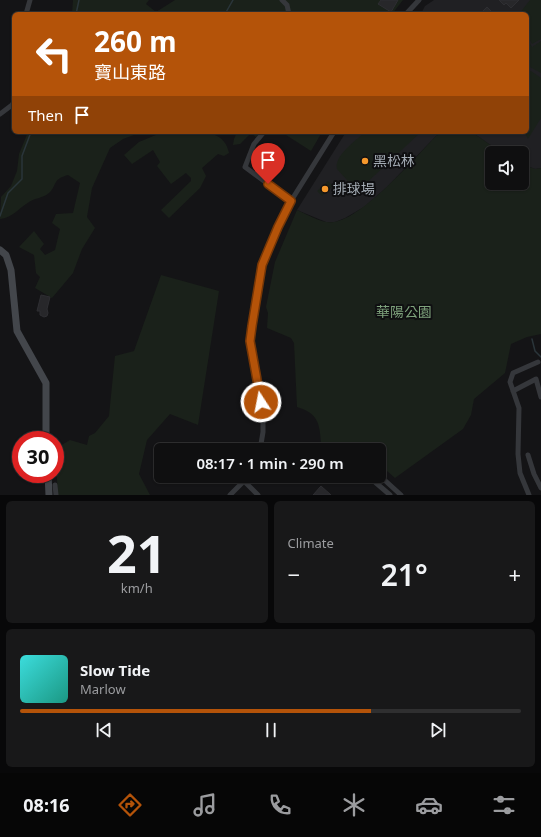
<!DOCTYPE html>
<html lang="en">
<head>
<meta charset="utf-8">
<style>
  body { margin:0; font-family:"Noto Sans","Noto Sans TC",sans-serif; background:#181819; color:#f1f3f6; height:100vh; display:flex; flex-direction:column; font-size:15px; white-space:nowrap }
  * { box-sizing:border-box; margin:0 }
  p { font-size:13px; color:#9b9c9f }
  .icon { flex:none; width:22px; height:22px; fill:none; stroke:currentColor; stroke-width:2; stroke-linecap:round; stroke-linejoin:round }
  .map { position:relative; height:495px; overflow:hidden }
  .drawer { display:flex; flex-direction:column; gap:6px; padding:6px; background:#080809; flex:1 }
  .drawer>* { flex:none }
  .guide { position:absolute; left:12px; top:12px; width:517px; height:122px; border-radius:6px; box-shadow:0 1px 3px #0004,0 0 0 1px #2f2f30; background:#b45309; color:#fff; overflow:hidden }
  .controls { position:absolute; left:485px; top:146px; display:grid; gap:8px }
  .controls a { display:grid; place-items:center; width:44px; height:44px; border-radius:6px; background:#0f0f10; box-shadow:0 1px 3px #0004,0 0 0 1px #2f2f30; font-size:20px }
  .speed { position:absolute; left:12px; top:431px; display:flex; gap:8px; font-size:20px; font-weight:700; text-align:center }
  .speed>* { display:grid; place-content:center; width:52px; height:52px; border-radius:50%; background:#0f0f10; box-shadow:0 1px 3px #0004,0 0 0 1px #2f2f30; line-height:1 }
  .speed .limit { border:6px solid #d22; background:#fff; color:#111 }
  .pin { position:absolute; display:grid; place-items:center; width:34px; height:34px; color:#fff; margin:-41px -17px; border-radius:50% 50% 50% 0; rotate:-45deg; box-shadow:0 0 4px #0007 }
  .pin .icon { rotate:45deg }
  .me { position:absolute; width:44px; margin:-22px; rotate:349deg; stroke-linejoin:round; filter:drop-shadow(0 0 3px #0008) }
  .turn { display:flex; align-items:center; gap:14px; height:84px; padding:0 16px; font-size:18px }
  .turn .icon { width:52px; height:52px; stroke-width:2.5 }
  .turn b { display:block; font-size:28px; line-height:34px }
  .then { display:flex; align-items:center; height:38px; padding:0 16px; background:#0003; gap:8px; font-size:15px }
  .big { font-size:30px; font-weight:600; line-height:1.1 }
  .drawer .card { flex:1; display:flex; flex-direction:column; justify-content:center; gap:6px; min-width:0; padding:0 14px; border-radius:6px; background:#181819 }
  .drawer .dial { align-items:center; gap:0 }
  .dial b { font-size:52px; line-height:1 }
  .song { display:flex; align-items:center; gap:12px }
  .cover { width:48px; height:48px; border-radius:6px; background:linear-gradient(135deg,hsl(180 70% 55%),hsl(170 70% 35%)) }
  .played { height:4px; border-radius:2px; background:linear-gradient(90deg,#b45309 70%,#2f2f30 70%) }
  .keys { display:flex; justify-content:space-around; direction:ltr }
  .heat { display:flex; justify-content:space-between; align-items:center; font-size:22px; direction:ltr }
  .drawer .tiles { flex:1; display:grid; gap:6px; grid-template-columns:1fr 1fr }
  .card:last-child { grid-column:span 2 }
  .trip { position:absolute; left:154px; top:443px; width:232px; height:40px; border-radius:6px; background:#0f0f10; box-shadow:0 1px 3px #0004,0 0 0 1px #2f2f30; font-weight:600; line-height:40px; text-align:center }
  .dock { display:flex; height:64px; justify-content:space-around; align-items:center; background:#060606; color:#9b9c9f }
  .dock .icon { width:28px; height:28px }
  .dock .current { color:#b45309 }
  .dock b { font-size:18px; color:#f1f3f6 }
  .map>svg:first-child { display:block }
</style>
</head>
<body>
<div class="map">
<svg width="541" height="495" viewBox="0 0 541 495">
  <rect width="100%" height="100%" fill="#141416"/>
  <path fill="#202023" d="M434 0H541V168L535 169 522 164V153H502L476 135 468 132H527V14H421L425 6Z
    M346 132H442L436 136 387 187 364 207 345 218 335 222H326L297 210Z"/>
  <path fill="#1a211a" d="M73 0H149L146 4 156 12 175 0H403L392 14H72Z
    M530 0H541V39L532 44 527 35V14H519Z
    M527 38 532 47 541 41V73L530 67 527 68Z
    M531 71 541 78V118L528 139 524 132H527V73Z
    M28 132H142L123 139 110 148 92 188 87 217 95 228 82 249 73 273 52 298 35 288 40 277 36 273 34 255 19 247 34 231 44 244 40 249 45 255 55 250 60 229 52 223 56 214 73 213 80 183 68 175C52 179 57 186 49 193 43 198 35 198 29 202 19 208 12 218 0 219L1 197 11 186 17 171 19 154Z
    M163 132C184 132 224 124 229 153L224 156 218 154 202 168 206 176 200 188 169 218 161 210 191 181V178L186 173 171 184 157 166 160 162 153 150 132 164 124 155 139 142Z
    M237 132H262L256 137 251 133 240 144 233 145 234 139Z
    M288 132H322L311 151 286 135Z
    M365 132H421L359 190H356L337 169C334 155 356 141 365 132Z
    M442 132H468L476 135 502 153H492V183H522V164L535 169 541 168V334L527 337 511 344 505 373 474 399 471 415 463 429 395 478 379 464V450H333L321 444C320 424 318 413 297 407L294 343 291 338 267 328 268 313 266 307 275 262 297 210C308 215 322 224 334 222 363 218 415 158 436 136Z
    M328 181 333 186 322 196 317 191Z
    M161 275 219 291 198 425 170 414 147 440 139 474 150 495H58L55 449 70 440 87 445 89 436 95 433 109 416 115 356 134 351Z"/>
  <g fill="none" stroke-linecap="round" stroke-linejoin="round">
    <path stroke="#2a353a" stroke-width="1.5" d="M76 14 79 0
      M225 14 233 0
      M0 216 8 193 22 179V156L31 132
      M532 339 535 351 541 357"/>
  </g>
  <path fill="#27272a" stroke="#2e2e32" d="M381 0H398L391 12 378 4Z
    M499 0H519L511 8 506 3 504 5Z
    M487 7 494 14H480Z
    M41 295 50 297 47 309 48 313 47 316 44 317 40 315V311H37Z
    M321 486 331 495H313Z"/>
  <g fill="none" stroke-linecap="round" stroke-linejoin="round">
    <path stroke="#35373b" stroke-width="5" d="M282 0 287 5 289 14
      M26 14 30 0
      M406 14 419 0
      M0 114 12 105 14 102
      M264 132 254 144 245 167 291 201
      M513 391 536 379 541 397
      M260 450 263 432V415L250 341 263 265 277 227 291 201 334 132
      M528 455 534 474 541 488
      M379 475 401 495
      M368 476 390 495
      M244 481 304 476
      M244 481 258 495
      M55 485 56 495
      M230 495 244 481 247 476
      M529 495 520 473 518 454 519 408 510 382 513 373 538 362"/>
    <path stroke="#43464b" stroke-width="7" d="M0 250 6 255 11 270 17 331 46 383V440
      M48 474 49 495"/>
  </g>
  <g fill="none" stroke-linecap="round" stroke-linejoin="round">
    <g stroke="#753606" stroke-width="10">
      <path id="route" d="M261 402 250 341 252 326 262 265 278 227 291 201 268 184"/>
    </g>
    <use href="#route" stroke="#b45309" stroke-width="7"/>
  </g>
  <g fill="#f6982c" stroke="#0f0f11" stroke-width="1.5">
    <circle cx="365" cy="161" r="4"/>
    <circle cx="325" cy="189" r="4"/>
  </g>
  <g text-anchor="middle" stroke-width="4" stroke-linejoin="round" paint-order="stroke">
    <g font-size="14" fill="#a5adb6" stroke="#0f0f11" text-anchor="start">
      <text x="373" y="166">黑松林</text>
      <text x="333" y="194">排球場</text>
    </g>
    <g font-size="14" fill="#7ea27c" stroke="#0f0f11">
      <text x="404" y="317">華陽公園</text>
    </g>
  </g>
</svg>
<div class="controls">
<a><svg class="icon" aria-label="sound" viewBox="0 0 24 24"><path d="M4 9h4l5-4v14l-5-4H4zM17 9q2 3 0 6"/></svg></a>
</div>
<div class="speed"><div class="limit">30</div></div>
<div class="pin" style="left:268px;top:184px;background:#d93025"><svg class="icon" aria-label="arrive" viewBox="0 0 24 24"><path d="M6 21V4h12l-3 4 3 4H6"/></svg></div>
<svg class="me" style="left:261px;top:402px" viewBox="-20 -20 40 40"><circle r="17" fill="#b45309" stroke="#fff" stroke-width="3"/><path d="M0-11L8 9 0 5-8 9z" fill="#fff"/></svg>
<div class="trip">08:17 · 1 min · 290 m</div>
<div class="guide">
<div class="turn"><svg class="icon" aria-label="left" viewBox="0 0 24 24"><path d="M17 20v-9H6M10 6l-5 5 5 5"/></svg><div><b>260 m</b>寶山東路</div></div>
<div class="then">Then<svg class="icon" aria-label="arrive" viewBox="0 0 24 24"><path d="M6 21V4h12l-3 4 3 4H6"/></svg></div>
</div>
</div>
<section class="drawer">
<div class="tiles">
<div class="card dial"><b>21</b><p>km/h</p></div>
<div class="card"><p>Climate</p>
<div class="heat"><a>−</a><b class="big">21°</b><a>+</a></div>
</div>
<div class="card">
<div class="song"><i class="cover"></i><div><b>Slow Tide</b><p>Marlow</p></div></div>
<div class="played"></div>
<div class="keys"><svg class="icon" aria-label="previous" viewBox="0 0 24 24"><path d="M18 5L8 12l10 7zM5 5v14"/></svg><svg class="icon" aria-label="pause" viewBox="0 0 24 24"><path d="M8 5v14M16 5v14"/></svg><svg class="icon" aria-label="next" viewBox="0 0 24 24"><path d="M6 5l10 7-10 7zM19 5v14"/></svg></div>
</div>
</div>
</section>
<nav class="dock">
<b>08:16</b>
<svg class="icon current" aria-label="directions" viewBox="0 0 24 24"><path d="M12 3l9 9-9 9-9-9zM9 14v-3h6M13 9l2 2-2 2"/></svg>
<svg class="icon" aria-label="music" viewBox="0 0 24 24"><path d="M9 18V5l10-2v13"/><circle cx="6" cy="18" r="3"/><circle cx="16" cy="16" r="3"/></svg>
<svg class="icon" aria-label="phone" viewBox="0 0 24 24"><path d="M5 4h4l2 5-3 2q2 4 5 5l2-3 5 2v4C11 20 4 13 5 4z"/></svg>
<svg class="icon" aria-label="climate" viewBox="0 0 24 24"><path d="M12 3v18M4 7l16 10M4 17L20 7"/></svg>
<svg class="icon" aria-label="car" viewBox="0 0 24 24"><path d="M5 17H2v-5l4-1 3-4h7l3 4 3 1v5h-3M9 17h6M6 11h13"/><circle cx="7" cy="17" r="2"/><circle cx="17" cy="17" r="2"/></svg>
<svg class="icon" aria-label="filters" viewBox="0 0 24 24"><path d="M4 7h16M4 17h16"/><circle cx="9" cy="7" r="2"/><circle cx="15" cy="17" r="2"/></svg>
</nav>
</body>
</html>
